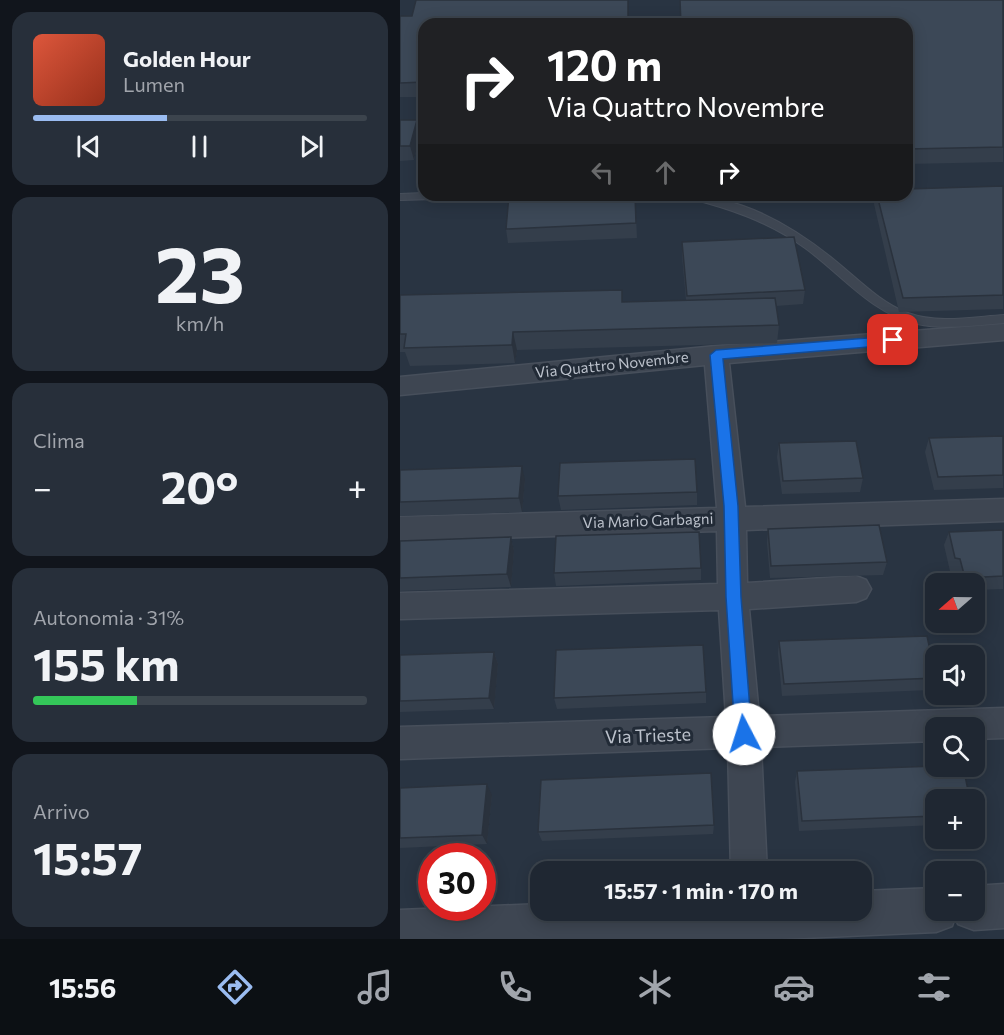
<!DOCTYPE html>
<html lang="it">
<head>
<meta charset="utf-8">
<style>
  body { margin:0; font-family:Commissioner,sans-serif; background:#272f3a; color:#f1f3f6; height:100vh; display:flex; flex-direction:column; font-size:22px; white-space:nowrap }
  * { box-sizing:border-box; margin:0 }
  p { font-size:20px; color:#a1a5ac }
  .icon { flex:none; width:33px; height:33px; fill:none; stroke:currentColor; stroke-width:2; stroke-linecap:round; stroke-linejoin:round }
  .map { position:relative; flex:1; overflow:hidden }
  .side { display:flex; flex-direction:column; gap:12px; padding:12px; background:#11151c; width:400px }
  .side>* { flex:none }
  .banner { position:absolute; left:18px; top:18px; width:495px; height:183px; border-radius:18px; box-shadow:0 3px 15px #0003,0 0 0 2px #3c444d; background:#202124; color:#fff; overflow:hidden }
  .needle { width:39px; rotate:250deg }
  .tools { position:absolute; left:525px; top:573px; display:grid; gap:12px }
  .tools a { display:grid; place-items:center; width:60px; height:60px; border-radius:12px; background:#1f2732; box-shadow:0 3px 15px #0003,0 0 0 2px #3c444d; font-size:30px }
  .speed { position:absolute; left:18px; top:843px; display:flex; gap:12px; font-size:30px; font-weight:700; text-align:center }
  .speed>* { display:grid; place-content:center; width:78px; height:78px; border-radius:50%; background:#1f2732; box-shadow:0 3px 15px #0003,0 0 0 2px #3c444d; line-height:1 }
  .speed .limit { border:9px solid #d22; background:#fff; color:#111 }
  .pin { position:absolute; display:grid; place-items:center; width:51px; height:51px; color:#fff; margin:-26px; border-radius:12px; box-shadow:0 3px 9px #0006 }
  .me { position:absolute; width:66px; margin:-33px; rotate:355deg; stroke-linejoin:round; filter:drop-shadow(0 0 4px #0008) }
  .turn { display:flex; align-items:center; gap:21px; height:126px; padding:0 30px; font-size:27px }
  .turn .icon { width:78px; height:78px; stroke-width:2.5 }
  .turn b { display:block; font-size:42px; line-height:51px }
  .lanes { display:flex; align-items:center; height:57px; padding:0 30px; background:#0003; justify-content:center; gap:30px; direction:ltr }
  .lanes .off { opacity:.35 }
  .big { font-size:45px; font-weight:700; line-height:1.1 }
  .side .widget { flex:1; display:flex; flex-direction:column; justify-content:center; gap:9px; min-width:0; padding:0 21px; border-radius:18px; background:#272f3a }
  .side .dial { align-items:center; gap:0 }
  .dial b { font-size:78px; line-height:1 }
  .song { display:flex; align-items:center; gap:18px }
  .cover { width:72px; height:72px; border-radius:9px; background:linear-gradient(135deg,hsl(10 70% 55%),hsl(10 70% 35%)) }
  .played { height:6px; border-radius:3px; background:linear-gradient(90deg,#9abcf1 40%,#3c444d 40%) }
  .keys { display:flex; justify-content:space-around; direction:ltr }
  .heat { display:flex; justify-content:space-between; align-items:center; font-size:33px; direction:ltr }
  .charge { height:9px; border-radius:4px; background:linear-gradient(90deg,#34c759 31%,#3c444d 0) }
  .trip { position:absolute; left:130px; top:861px; width:342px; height:60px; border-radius:18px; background:#1f2732; box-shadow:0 3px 15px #0003,0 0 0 2px #3c444d; font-weight:700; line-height:60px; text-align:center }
  .tabs { display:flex; height:96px; justify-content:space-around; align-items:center; background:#0c1014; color:#a1a5ac }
  .tabs .icon { width:42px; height:42px }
  .tabs .on { color:#9abcf1 }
  .tabs b { font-size:27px; color:#f1f3f6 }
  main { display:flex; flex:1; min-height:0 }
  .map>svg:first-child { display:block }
</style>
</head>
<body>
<main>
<section class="side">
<div class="widget">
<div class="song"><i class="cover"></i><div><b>Golden Hour</b><p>Lumen</p></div></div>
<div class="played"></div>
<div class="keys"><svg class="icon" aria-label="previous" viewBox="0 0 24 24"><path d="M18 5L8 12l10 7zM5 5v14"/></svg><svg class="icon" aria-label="pause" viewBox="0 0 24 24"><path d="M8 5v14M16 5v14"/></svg><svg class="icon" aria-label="next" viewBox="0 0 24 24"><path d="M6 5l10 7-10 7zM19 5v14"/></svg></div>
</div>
<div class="widget dial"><b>23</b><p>km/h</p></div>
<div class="widget"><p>Clima</p>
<div class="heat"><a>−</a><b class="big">20°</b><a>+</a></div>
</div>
<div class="widget"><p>Autonomia · 31%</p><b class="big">155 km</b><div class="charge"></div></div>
<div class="widget"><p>Arrivo</p><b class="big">15:57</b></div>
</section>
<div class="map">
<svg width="604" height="939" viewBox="0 0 604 939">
  <rect width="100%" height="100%" fill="#293442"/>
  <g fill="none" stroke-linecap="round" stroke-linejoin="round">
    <g stroke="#474f5b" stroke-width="2">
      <path id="service" d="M24 193V195H76L71 198 0 200V194Z
        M283 195C340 195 395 227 438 263 460 281 481 303 508 313 538 324 573 317 604 315V323C575 325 545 330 517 324 472 314 441 274 405 248 368 221 328 208 284 197Z"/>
    </g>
    <g stroke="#474f5b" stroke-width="3">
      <path id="minor" d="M604 324V340L329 363 345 507 604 499V521L346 530 347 583 456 576 466 580 471 589 466 598 456 602 349 609 359 716 604 708V738L574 739V728H536V741L361 747 367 872H331L328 748 0 759V727L326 717 319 610 0 619V593L318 584 317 531 0 541V517L317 508 305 365 0 395V377L316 346Z"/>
    </g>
    <g stroke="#474f5b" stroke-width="3">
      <path id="tertiary" d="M604 884V928L574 930 558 924 555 917 552 926 536 932 381 939H0V910L141 904V910H462V891L536 888V910H574V886Z"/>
    </g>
    <use href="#service" fill="#3e4652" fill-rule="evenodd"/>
    <use href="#minor" fill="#3e4652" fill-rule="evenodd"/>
    <use href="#tertiary" fill="#3e4652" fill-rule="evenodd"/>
  </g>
  <path fill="#343e4b" d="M229 0V24H24V97H0V16Z
    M603 0V162L507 164V24Z
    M0 120H17L20 134 14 160 0 161Z
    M603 186V309L499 312 474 204 475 195H507Z
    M235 195 237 238 108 243 106 229Z
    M282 242 405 290 403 304 376 306 379 325 377 343 117 350 115 363 10 366 5 352H0V295L223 302 286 300 282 256Z
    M603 436V488L534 490 525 452 529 438Z
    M379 443 463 478 460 492 382 494 377 457Z
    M0 470 125 480 122 512 0 516Z
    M297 492V505L161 510 158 496Z
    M368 529 487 562 483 575 370 578 367 543Z
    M603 530V589L574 590V584H558L555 572 550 571 544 545 549 532Z
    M111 537 114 551 111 587 0 591V541Z
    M301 568V580L156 586 154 573Z
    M379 641 536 679 531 690 382 696 378 653Z
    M94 652 98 664 94 709 0 712V655Z
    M306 692V703L157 709 154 698Z
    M397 771 536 800V825L399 831 395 782Z
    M0 788 92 795 87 844 0 848Z
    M314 825 313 834 142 841 138 832Z"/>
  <path fill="#2a323d" d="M228 0H229V24H228Z
    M17 120 20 134 14 160 10 146Z
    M113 332 117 350 115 363 112 345Z
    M122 466 125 480 122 512 119 498Z
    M111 537 114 551 111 587 107 574Z
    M94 652 98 664 94 709 89 698Z
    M87 784 92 795 87 844 82 835Z"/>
  <path fill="#3c4857" stroke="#2a323d" stroke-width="1.5" d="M16 0H228V24H24V82L0 83V16H12Z
    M280 0H603V147L507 149V24H281Z
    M0 120H17L10 146H0Z
    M603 186V295L503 298 477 195H507V189Z
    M109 195H235L236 223 106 229Z
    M394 237 405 290 287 296 282 242Z
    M222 290V302L375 298 379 325 113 332 112 345 4 348 6 334H0V295Z
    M603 436V475L538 477 529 438Z
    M456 441 463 478 383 481 379 443Z
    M295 459 297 492 158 496 160 463Z
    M122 466 119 498 0 502V470Z
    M479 525 487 562 371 566 368 529Z
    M603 530V576L565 578 560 559 555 558 549 532Z
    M299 532 301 568 154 573 156 536Z
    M111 537 107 574 0 578V541Z
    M527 636 536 678 384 684 379 641Z
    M303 645 306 692 154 698 156 650Z
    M94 652 89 698 0 701V655Z
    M536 766H563L570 800H536V816L402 821 397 771Z
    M311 773 314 825 138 832 141 780Z
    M87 784 82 835 0 838V788Z"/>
  <path fill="#1a73e8" stroke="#114b97" stroke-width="1.5" d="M493 336 499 340 493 345 323 359 338 506 341 597 352 734 349 739 344 742 338 739 335 734 326 597 324 506 310 355 316 350Z"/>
  <g text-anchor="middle" stroke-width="6" stroke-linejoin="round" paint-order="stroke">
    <g font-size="15" fill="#bbc1cb" stroke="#222b37">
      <text transform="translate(212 365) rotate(-6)" y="5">Via Quattro Novembre</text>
      <text transform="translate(248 521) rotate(-2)" y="5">Via Mario Garbagni</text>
    </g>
    <g font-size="18" fill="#bbc1cb" stroke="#222b37">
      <text transform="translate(248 736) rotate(-2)" y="6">Via Trieste</text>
    </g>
  </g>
</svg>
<div class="tools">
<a><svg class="needle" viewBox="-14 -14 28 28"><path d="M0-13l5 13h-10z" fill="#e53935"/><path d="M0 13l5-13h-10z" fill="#a1a5ac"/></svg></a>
<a><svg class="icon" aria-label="sound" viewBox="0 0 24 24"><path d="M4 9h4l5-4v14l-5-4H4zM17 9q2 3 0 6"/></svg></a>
<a><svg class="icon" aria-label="search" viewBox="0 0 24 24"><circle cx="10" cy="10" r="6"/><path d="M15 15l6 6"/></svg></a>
<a>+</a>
<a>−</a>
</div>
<div class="speed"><div class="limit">30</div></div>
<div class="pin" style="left:493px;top:340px;background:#d93025"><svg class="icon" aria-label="arrive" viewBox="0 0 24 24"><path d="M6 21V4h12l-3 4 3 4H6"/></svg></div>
<svg class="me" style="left:344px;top:734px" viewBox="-20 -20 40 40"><circle r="19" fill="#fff"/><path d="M0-13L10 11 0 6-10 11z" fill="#1a73e8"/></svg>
<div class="trip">15:57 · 1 min · 170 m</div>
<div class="banner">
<div class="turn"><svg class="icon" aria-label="right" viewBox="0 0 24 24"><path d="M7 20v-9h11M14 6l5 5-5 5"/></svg><div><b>120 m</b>Via Quattro Novembre</div></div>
<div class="lanes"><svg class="icon off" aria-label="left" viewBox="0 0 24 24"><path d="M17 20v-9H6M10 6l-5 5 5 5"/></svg><svg class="icon off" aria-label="ahead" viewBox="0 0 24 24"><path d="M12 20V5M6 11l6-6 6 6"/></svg><svg class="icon" aria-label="right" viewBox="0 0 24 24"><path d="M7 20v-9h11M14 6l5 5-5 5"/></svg></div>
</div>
</div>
</main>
<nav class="tabs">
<b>15:56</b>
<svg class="icon on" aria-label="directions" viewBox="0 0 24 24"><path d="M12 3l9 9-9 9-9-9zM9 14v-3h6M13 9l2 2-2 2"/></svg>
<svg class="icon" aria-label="music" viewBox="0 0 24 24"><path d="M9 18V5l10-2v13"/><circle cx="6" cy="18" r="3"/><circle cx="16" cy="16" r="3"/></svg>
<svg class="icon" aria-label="phone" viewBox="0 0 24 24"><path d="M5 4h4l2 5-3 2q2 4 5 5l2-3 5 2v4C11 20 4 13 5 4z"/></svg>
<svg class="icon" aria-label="climate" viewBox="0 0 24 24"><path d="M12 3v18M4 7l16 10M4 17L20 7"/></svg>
<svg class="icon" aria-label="car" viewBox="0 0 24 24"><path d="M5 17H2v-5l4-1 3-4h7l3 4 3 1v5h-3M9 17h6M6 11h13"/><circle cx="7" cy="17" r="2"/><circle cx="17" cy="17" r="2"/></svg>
<svg class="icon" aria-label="filters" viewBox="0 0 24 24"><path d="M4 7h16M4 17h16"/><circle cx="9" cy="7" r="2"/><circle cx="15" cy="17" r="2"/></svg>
</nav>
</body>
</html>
